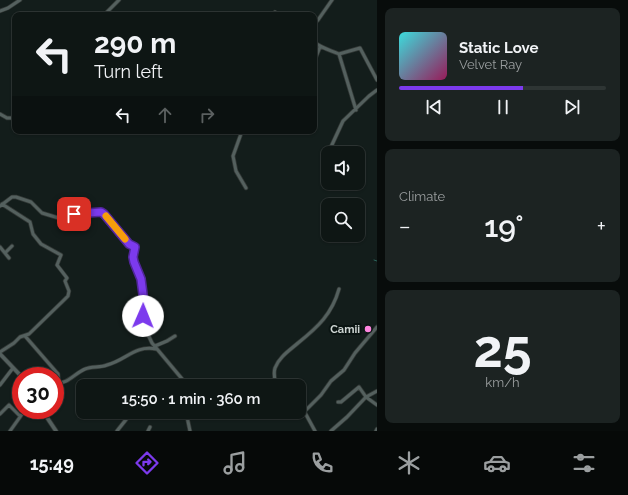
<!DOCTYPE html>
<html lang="en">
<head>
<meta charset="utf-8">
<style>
  body { margin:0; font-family:Raleway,sans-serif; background:#1c2322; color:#f1f3f6; height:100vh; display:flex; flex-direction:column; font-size:15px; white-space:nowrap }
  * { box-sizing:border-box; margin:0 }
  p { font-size:13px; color:#9b9fa0 }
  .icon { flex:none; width:22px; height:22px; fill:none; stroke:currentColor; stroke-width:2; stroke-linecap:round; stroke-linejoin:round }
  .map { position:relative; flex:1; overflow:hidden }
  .panel { display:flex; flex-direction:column; gap:8px; padding:8px; background:#080c0b; width:251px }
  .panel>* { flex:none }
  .top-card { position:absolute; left:12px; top:12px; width:305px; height:122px; border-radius:8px; box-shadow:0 1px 3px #0004,0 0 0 1px #2e3534; background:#0e1614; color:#f1f3f6; overflow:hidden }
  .controls { position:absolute; left:321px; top:146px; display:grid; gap:8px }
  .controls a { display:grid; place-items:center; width:44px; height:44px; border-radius:8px; background:#0e1614; box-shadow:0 1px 3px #0004,0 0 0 1px #2e3534; font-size:20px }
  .speed { position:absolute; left:12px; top:367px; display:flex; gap:8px; font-size:20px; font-weight:700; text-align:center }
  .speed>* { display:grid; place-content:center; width:52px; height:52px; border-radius:50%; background:#0e1614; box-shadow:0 1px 3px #0004,0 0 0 1px #2e3534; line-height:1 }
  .speed .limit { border:6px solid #d22; background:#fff; color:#111 }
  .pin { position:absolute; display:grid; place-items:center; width:34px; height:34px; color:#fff; margin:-17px; border-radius:8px; box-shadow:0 2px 6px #0006 }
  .me { position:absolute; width:44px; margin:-22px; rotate:1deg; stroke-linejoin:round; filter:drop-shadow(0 0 3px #0008) }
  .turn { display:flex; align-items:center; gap:14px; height:84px; padding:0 16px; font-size:18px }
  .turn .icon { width:52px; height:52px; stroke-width:2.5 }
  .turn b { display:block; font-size:28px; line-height:34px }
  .lanes { display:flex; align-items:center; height:38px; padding:0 16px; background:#0003; justify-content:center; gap:20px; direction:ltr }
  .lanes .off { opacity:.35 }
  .big { font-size:30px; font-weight:600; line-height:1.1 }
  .panel .widget { flex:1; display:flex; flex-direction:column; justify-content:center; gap:6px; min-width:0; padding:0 14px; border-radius:8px; background:#1c2322 }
  .panel .dial { align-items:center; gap:0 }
  .dial b { font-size:52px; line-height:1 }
  .song { display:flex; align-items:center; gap:12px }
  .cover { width:48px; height:48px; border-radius:6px; background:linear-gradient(135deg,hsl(180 70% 55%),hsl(330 70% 35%)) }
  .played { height:4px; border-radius:2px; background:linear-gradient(90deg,#7c3aed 60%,#2e3534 60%) }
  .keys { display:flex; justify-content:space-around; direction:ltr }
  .heat { display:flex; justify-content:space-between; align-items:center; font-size:22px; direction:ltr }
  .trip { position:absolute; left:76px; top:379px; width:230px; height:40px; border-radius:8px; background:#0e1614; box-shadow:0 1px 3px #0004,0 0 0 1px #2e3534; font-weight:600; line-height:40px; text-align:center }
  .tabs { display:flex; height:64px; justify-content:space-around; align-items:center; background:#060908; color:#9b9fa0 }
  .tabs .icon { width:28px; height:28px }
  .tabs .on { color:#7c3aed }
  .tabs b { font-size:18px; color:#f1f3f6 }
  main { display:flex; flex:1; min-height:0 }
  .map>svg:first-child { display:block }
</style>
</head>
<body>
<main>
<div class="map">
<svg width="377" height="431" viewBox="0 0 377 431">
  <rect width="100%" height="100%" fill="#131d1b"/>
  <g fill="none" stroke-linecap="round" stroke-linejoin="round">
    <path stroke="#2b645b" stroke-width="1" d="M374 260 377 261"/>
    <g stroke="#333937" stroke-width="4.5">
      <path id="minor" d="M0 11 8 8 20 0
        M104 15 119 0
        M273 15 275 12 277 15
        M314 24 318 20 332 0
        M314 42C321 48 330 50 339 54L356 110
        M339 54 360 48 377 80
        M314 62 320 47
        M0 114 7 118H15
        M242 131 233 156 236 171 246 188
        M330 149 343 121 369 96 377 90
        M0 206 12 197H16L31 202 42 213 62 219 79 213 101 212 104 214 129 244 135 247 133 257 134 262 141 279 144 302 142 322 152 343 188 386
        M0 247 9 258
        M5 253 12 246
        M25 336 58 374 59 384
        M155 346 167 341 175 336
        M0 352 14 343 20 337 29 334 63 301 68 296 69 291 65 281 67 278 57 265 61 255 41 244 33 234 30 222 2 204
        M55 383C67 385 75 373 85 369 92 366 100 368 107 365 126 360 135 345 156 349
        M0 385 13 368
        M276 386C275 380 273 374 275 368 279 357 290 350 298 343 318 327 332 314 339 289
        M338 402H341L359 387 366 397 377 405
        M299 405 303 409 315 431
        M305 411 321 395 331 381 344 370 355 353 377 327
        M186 412 190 431
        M0 414 9 405 20 416
        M10 431 25 410
        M117 431 132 412
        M148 431 150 427
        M331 431 347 417 366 397 377 391
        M376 431 377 429"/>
    </g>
    <g stroke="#333937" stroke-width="5">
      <path id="tertiary" d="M0 354 21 376
        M42 410 56 431"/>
    </g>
    <use href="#minor" stroke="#54605e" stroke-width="3"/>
    <use href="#tertiary" stroke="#54605e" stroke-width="3.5"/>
  </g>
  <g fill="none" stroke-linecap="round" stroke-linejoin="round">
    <g stroke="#51269a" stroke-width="10">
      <path id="route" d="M74 214 101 212 104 214 129 244 135 247 133 257 134 262 141 279 144 302 143 316"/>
    </g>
    <use href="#route" stroke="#7c3aed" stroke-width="7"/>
    <path stroke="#f59e0b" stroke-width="7" d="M106 216 125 239"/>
  </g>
  <circle fill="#fe86e0" stroke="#0a1412" stroke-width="1.5" cx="368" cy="329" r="4"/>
  <g text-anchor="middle" stroke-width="4" stroke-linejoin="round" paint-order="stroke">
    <g font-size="11" font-weight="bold" fill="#cfd6d4" stroke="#0a1412" text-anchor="end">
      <text x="360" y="333">Camii</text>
    </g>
  </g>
</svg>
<div class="controls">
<a><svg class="icon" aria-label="sound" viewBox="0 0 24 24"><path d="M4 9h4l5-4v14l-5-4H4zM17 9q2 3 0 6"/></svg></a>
<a><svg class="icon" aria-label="search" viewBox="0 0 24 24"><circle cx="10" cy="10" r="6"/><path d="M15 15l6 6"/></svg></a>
</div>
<div class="speed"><div class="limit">30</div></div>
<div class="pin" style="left:74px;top:214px;background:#d93025"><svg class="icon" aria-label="arrive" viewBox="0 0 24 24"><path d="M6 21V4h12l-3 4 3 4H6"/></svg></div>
<svg class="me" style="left:143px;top:316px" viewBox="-20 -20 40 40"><circle r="19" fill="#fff"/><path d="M0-13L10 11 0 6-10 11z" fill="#7c3aed"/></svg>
<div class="trip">15:50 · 1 min · 360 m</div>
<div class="top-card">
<div class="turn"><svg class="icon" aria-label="left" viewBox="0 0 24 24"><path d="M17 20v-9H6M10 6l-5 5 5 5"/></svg><div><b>290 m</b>Turn left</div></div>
<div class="lanes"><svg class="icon" aria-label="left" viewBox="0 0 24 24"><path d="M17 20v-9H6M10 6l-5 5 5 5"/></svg><svg class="icon off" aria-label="ahead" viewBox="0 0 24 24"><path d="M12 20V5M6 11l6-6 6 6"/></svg><svg class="icon off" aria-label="right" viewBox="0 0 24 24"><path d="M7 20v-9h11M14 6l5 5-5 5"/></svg></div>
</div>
</div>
<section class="panel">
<div class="widget">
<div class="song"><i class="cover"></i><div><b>Static Love</b><p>Velvet Ray</p></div></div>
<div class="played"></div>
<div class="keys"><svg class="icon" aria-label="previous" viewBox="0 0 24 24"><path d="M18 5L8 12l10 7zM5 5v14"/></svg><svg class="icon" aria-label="pause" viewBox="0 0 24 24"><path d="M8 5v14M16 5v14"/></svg><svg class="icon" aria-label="next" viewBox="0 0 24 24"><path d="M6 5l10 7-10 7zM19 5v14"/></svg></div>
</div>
<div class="widget"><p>Climate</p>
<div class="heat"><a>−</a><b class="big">19°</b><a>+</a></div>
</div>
<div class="widget dial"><b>25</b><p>km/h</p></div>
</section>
</main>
<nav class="tabs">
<b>15:49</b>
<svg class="icon on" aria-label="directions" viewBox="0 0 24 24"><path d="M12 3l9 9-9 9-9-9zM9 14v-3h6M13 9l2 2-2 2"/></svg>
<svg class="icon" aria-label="music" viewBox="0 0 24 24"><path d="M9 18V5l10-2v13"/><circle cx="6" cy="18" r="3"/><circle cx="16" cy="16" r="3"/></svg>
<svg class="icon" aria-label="phone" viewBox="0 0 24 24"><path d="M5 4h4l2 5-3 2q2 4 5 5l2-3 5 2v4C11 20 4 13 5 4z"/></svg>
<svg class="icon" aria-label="climate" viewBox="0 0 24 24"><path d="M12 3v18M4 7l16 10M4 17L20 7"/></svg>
<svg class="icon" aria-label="car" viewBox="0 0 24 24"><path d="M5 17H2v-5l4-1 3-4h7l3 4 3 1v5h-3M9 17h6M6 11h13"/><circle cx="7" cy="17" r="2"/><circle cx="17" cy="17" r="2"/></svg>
<svg class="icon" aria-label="filters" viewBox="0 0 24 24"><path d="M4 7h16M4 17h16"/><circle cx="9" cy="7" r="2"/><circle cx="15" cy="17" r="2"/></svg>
</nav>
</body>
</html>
